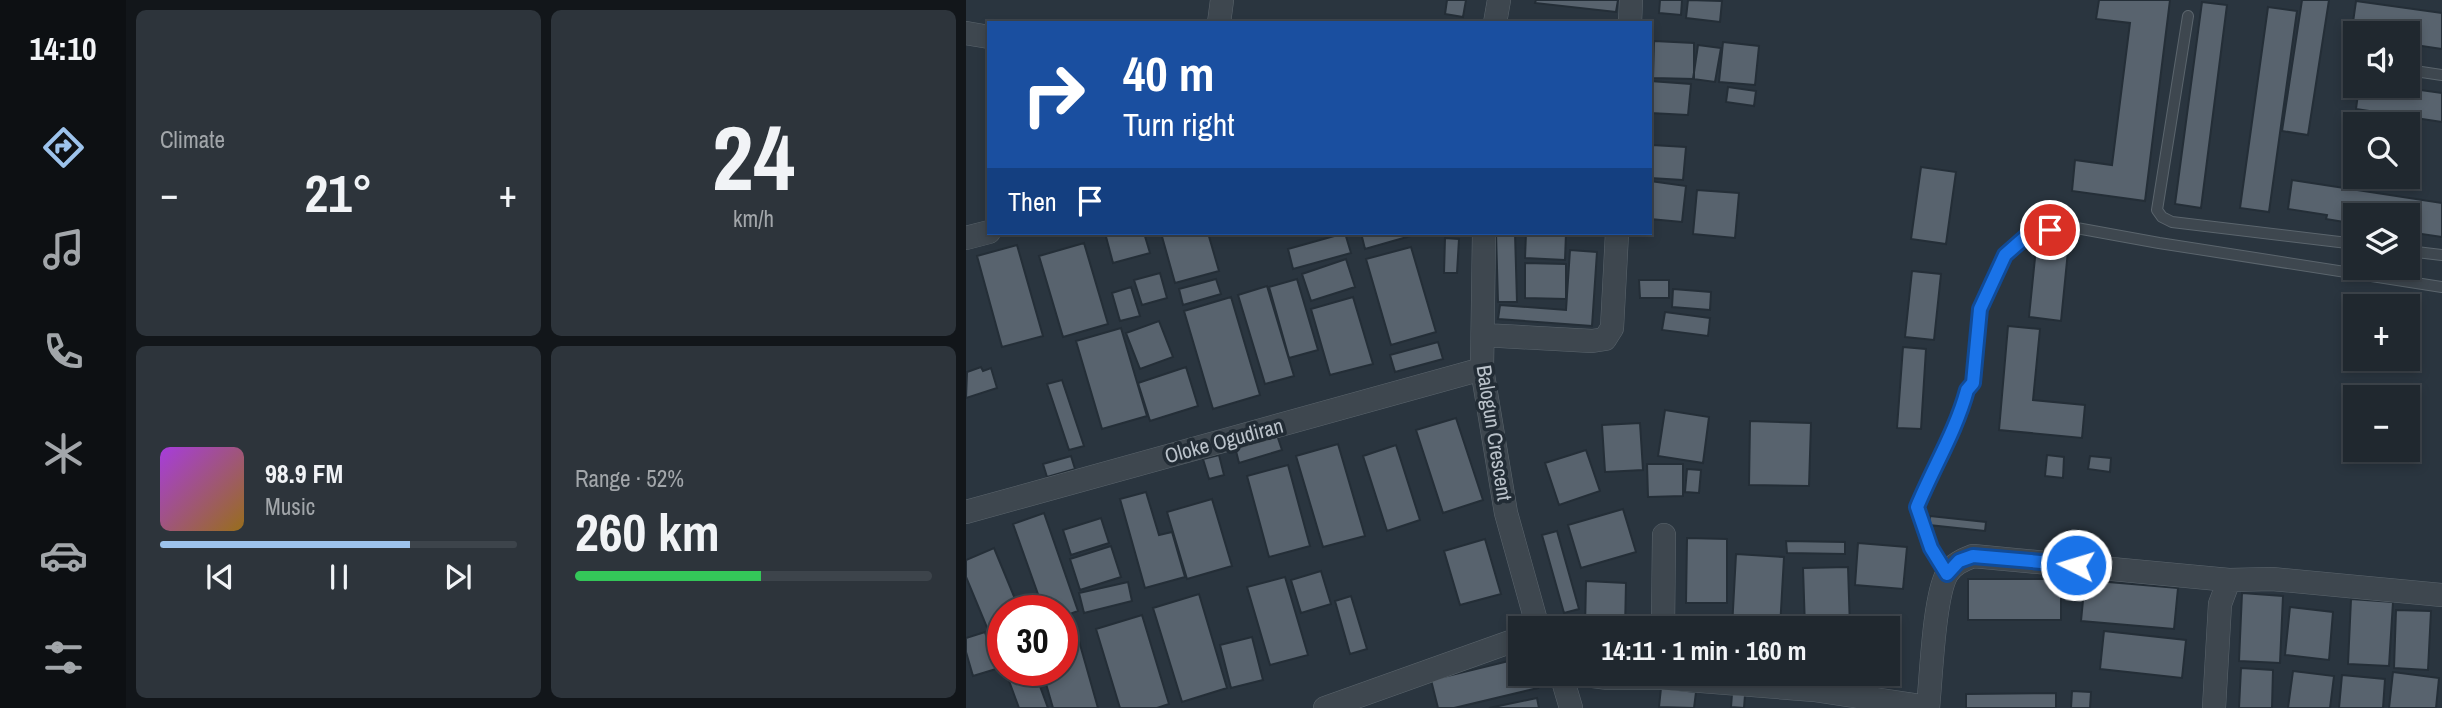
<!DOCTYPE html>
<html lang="en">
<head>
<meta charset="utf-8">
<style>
  body { margin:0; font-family:"Archivo Narrow",sans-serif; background:#2d343b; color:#f1f3f6; height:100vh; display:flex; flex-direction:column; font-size:26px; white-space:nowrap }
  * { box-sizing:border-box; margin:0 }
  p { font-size:23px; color:#a2a6aa }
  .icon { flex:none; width:38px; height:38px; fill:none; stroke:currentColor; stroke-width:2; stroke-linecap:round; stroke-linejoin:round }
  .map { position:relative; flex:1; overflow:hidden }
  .sheet { display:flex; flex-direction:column; gap:10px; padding:10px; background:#12161a; width:840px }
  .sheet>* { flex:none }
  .top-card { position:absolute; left:21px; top:21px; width:665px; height:214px; border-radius:0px; box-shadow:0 4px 10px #0003,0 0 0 2px #3d444b; background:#1a4fa0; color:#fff; overflow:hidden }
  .fabs { position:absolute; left:1377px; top:21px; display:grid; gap:14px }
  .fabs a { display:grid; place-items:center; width:77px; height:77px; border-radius:0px; background:#20282f; box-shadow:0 4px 10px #0003,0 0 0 2px #3d444b; font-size:35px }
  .speed { position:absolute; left:21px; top:595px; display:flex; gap:14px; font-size:35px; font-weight:700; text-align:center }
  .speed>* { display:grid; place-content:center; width:91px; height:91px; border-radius:50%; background:#20282f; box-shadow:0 4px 10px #0003,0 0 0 2px #3d444b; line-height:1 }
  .speed .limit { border:10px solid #d22; background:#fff; color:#111 }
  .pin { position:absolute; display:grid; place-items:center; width:60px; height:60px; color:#fff; margin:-30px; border:4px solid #fff; border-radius:50%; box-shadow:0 2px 7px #0007 }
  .me { position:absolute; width:77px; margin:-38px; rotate:275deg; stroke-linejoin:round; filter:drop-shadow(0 0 5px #0008) }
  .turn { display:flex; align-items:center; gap:24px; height:147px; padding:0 21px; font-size:32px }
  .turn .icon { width:91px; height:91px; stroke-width:2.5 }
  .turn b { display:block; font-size:49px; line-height:60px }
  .then { display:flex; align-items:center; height:66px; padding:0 21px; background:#0003; gap:14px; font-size:26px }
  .big { font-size:52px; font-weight:700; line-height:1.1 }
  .sheet .widget { flex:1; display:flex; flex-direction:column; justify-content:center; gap:10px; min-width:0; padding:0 24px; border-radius:10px; background:#2d343b }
  .sheet .dial { align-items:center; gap:0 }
  .dial b { font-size:91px; line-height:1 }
  .song { display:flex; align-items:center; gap:21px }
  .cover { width:84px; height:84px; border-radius:10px; background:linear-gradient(135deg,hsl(280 70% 55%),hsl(40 70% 35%)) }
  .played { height:7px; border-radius:4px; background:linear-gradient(90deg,#9dc3ec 70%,#3d444b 70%) }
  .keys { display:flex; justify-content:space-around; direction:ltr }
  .heat { display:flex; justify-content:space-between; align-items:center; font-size:38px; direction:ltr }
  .charge { height:10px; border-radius:5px; background:linear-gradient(90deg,#34c759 52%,#3d444b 0) }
  .sheet .tiles { flex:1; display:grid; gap:10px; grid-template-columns:repeat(2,1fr) }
  .trip { position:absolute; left:542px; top:616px; width:392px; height:70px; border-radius:0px; background:#20282f; box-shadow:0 4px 10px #0003,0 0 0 2px #3d444b; font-weight:700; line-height:70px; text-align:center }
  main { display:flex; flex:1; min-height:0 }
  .tab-bar { display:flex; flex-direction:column; width:126px; justify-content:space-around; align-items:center; background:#0d1013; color:#a2a6aa }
  .tab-bar .icon { width:49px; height:49px }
  .tab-bar .active { color:#9dc3ec }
  .tab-bar b { font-size:32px; color:#f1f3f6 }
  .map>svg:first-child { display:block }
</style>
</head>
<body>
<main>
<nav class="tab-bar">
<b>14:10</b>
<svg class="icon active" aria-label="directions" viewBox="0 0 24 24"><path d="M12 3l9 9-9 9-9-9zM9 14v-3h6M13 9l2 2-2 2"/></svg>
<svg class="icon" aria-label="music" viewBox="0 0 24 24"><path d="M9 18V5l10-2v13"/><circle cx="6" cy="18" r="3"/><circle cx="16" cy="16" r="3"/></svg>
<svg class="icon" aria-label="phone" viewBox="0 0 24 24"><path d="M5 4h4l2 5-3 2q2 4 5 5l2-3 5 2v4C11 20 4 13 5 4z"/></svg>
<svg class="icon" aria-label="climate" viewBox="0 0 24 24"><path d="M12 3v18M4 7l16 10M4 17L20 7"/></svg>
<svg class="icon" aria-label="car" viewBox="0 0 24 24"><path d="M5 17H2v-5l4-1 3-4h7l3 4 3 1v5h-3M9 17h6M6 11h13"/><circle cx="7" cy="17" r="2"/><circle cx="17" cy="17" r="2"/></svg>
<svg class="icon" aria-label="filters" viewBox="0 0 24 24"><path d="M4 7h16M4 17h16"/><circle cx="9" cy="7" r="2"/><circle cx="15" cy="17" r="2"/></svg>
</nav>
<section class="sheet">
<div class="tiles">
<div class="widget"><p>Climate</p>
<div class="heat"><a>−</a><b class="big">21°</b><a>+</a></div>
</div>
<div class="widget dial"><b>24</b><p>km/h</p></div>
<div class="widget">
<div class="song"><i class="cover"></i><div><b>98.9 FM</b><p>Music</p></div></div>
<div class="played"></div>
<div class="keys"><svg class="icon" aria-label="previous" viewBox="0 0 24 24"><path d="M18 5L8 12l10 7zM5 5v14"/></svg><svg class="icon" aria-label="pause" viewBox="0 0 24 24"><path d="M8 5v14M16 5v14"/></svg><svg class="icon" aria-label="next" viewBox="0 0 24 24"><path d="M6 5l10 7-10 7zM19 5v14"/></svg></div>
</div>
<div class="widget"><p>Range · 52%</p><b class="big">260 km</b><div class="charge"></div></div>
</div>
</section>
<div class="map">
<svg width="1476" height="708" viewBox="0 0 1476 708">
  <rect width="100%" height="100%" fill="#2a353f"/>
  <path fill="#58636e" stroke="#242e37" stroke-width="2" d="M481 0H500L497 17 479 14Z
    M570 0H652L650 12 569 3Z
    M694 0H716L715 15 693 13Z
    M722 0 756 1 754 22 720 18Z
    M1133 0H1204L1179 201 1106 191 1109 160 1146 165 1164 23 1130 19Z
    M1336 0H1363L1342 135 1316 131Z
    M1390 1 1476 13V49L1442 44V33H1390V37L1385 36Z
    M1236 2 1261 5 1235 208 1209 204Z
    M1302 7 1331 11 1303 212 1274 208Z
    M688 41 728 43V79L687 78Z
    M757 42 793 46 789 85 753 82Z
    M732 45 755 48 749 82 727 79Z
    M684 81 725 84 722 115 684 113Z
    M1393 86H1426L1476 93V122L1390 109Z
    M762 87 790 91 788 106 760 102Z
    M686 145 720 147 717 180 684 178Z
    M955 167 990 172 980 244 945 239Z
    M1326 180 1476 203V237L1442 232V215H1390V224L1360 219 1361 215 1322 209Z
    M684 181 720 186 716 222 684 219Z
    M731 190 773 193 769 238 727 234Z
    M139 233H178L184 253 147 263Z
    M195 233H242L253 271 209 283Z
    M379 233 385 253 327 269 322 249Z
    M395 233H455L399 249Z
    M530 233H549L551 302H532Z
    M560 233H600L599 260 559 258Z
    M479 238 493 239 491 273H478Z
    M118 243 142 324 97 337 73 256Z
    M51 245 77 336 36 347 11 256Z
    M445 247 470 332 425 345 400 259Z
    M1070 248 1102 251 1095 321 1063 317Z
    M604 250 631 252 626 326 532 319 534 305 600 310Z
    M380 259 389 287 345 301 336 274Z
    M559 263 600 264V299L559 298Z
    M946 271 975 274 968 340 939 337Z
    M194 273 201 298 176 305 168 280Z
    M250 279 255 294 217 305 213 289Z
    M331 279 352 350 323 358 303 287Z
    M673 280H703V298H674Z
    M301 286 328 376 299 384 272 295Z
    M165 287 174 316 154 321 146 293Z
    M707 289 745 292 744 310 706 307Z
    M265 297 294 395 247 409 218 311Z
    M387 297 407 364 364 375 345 309Z
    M699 312 744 318 742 336 696 330Z
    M193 321 207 357 174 369 160 333Z
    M1042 326 1074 329 1067 400 1119 405 1116 438 1033 430Z
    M155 328 181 416 136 429 110 341Z
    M472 342 477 359 429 372 424 355Z
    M937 347 960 349 955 429 931 428Z
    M15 367 17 371 25 368 31 388 0 398 1 372Z
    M220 367 232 406 184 421 172 383Z
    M96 380 118 446 103 450 81 384Z
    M699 410 743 417 737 463 692 456Z
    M490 418 517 500 477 513 450 430Z
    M784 421 845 423 843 486 783 485Z
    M674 423 677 470 639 472 636 425Z
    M311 435 316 450 273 463 269 447Z
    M372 444 399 536 357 547 330 456Z
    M430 445 454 520 421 531 397 456Z
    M620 450 634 491 593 505 579 463Z
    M253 455 258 475 243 479 237 459Z
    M1081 455 1098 457 1097 478 1079 476Z
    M105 456 109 469 81 477 77 464Z
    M1124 456 1145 458 1144 472 1122 469Z
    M681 464H717V496L682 497Z
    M322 465 344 546 303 557 281 476Z
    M721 469 735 470 733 493 719 492Z
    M180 492 193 535 206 532 219 577 179 588 154 499Z
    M246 499 266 566 221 579 201 512Z
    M657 509 670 552 615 568 602 525Z
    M78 513 112 611 96 617V611H78L47 524Z
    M964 516 1020 522 1019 531 963 525Z
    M135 518 143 543 105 555 97 530Z
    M591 531 613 609 598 613 576 535Z
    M721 538 761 539V603H720Z
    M519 539 535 594 494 605 478 551Z
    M820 541 879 542V554L821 553Z
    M892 543 941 547 937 589 889 585Z
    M145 546 155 577 114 590 104 559Z
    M28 548 54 611H37V638L27 642 0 577V560Z
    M770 554 818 557 814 628H766Z
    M882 567 884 628H839L837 568Z
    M355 571 365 604 335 613 325 580Z
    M319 577 342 655 304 665 281 587Z
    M1002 579H1095V620H1002Z
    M1119 580 1212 588 1208 629 1115 621Z
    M620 581 660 583 659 628H619Z
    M162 582 166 601 118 613 113 593Z
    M1276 593 1317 596 1314 663 1273 661Z
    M233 594 261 688 216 702 187 608Z
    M385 596 401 649 384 654 369 601Z
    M1385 599 1427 602 1423 666 1382 664Z
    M1324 607 1367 612 1363 660 1319 655Z
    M1430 610 1465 611 1462 670 1428 668Z
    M176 615 203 704 191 708H154L130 629Z
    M1138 631 1220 640 1216 678 1134 669Z
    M19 632 30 669 7 676 0 652V638Z
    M286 637 297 680 265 688 254 645Z
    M113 641 132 708H87L76 670H96V646Z
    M555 658V674H568L572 688 488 708H472L465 680Z
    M1275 668 1307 670 1306 708H1273Z
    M39 670H68L82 708H53Z
    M1327 671 1368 676 1364 708H1322Z
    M1427 672 1473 678 1470 708H1423Z
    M1376 675 1419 679 1417 708H1373Z
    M695 688 730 692 728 708 693 707Z
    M1106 691 1125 692 1124 708H1105Z
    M1090 693V708H1000V694Z
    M766 694 779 695 778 708 765 707Z
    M571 698 573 708H523Z"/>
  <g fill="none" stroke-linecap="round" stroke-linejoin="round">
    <g stroke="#5b656d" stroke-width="12">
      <path id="lane" d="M1222 16 1191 210 1196 217 1206 222 1390 244
        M1442 70 1476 75
        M1442 251 1476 255
        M981 574 965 549 951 507C968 468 990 431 1001 390L1007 383 1014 309 1039 255 1064 233 1105 227 1193 243 1476 287"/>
    </g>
    <g stroke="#5b656d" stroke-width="24">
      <path id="street" d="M253 23 256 0
        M529 23 533 0
        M664 23 665 0
        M0 33 23 37
        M518 233 516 369 540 513 572 628
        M0 238 23 232
        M517 335 626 341 639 339 646 328 651 233
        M0 512 516 369
        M697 628 698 535
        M595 674 605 708
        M612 674 642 678H697L848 690 962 707
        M359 708 555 638
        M962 708C965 679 968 596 981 574 987 564 997 560 1007 556L1263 580
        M1248 708 1254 604 1263 580 1306 579 1476 595"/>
    </g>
    <use href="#lane" stroke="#3e474f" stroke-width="10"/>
    <use href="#street" stroke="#3e474f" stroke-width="23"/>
  </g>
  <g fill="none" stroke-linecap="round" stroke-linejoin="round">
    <g stroke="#114b97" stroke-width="18">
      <path id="route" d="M1084 230 1064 233 1039 255 1014 309 1007 383 1001 390C990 431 967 468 951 507L965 548 981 574 993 561 1007 556 1110 565"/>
    </g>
    <use href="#route" stroke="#1a73e8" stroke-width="12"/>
  </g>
  <g text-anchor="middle" stroke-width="7" stroke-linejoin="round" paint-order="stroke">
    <g font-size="21" fill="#bac2ca" stroke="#222c35">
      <text transform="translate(528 433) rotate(81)" y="7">Balogun Crescent</text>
      <text transform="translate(258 441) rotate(-15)" y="7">Oloke Ogudiran</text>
    </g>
  </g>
</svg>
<div class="fabs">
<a><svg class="icon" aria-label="sound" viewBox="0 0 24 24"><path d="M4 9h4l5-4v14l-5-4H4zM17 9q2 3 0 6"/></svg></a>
<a><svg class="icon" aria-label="search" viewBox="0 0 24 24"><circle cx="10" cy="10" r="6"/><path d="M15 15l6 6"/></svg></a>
<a><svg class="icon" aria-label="layers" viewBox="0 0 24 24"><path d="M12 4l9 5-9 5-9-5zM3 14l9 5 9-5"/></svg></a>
<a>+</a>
<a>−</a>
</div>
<div class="speed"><div class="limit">30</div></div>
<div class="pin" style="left:1084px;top:230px;background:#d93025"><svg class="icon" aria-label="arrive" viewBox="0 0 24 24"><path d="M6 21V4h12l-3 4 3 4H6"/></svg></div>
<svg class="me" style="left:1110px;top:565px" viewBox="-20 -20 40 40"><circle r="17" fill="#1a73e8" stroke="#fff" stroke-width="3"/><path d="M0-11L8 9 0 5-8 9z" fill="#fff"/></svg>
<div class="trip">14:11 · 1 min · 160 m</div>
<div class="top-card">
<div class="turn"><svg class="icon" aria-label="right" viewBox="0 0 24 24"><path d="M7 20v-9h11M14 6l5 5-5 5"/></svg><div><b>40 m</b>Turn right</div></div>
<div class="then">Then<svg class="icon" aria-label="arrive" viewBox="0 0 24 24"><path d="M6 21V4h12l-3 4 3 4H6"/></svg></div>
</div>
</div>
</main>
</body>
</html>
